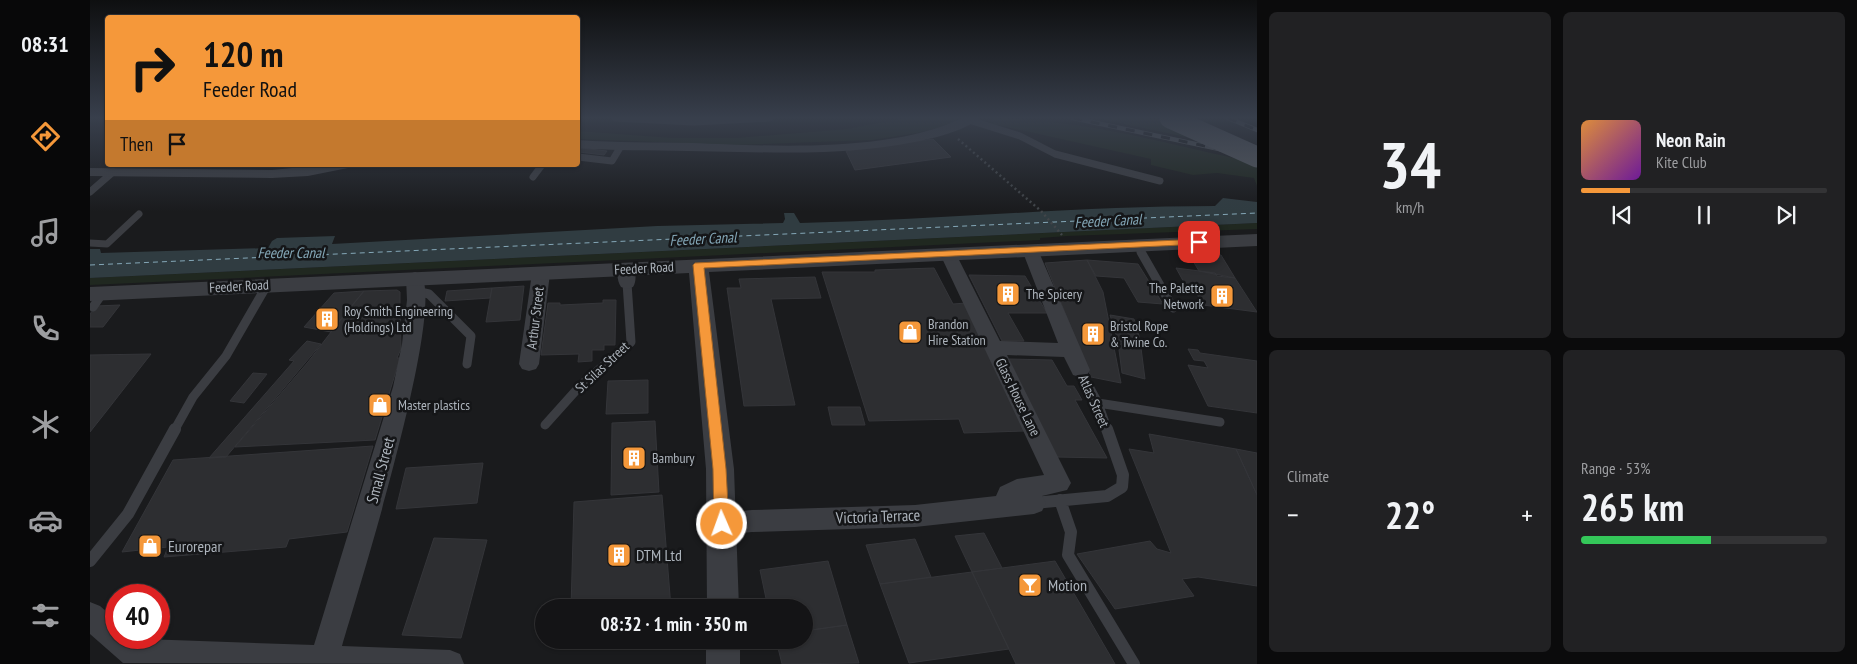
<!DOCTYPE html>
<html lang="en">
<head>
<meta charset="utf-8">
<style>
  body { margin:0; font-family:"PT Sans Narrow",sans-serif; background:#212123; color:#f1f3f6; height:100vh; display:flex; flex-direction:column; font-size:19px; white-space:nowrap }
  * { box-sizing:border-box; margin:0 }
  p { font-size:16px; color:#9d9ea1 }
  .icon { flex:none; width:28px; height:28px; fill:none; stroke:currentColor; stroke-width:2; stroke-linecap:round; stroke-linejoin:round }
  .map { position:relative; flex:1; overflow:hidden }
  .details { display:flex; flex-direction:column; gap:12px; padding:12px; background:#0b0b0c; width:600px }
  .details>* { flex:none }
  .banner { position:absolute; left:15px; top:15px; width:475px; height:152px; border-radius:5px; box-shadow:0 1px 4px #0004,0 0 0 1px #333335; background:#f5983a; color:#111; overflow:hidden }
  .speed { position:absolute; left:15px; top:584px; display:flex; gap:10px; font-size:25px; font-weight:700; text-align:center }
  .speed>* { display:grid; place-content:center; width:65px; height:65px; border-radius:50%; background:#141416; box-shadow:0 1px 4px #0004,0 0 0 1px #333335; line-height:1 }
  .speed .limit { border:8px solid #d22; background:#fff; color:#111 }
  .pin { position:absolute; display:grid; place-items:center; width:42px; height:42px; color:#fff; margin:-21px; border-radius:10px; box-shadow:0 2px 8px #0006 }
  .me { position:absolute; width:55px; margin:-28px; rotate:358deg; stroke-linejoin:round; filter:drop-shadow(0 0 4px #0008) }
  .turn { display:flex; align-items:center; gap:18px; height:105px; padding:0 15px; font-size:22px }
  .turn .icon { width:65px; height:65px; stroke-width:2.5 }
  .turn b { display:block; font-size:35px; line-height:42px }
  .then { display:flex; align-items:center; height:48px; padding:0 15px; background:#0003; gap:10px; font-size:19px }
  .big { font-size:38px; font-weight:700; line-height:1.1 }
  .details .card { flex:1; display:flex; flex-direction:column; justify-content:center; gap:8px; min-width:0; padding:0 18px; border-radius:8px; background:#212123 }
  .details .dial { align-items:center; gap:0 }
  .dial b { font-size:65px; line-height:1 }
  .song { display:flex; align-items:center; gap:15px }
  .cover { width:60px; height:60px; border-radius:8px; background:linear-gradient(135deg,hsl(30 70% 55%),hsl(280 70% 35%)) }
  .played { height:5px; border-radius:2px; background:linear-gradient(90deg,#f5983a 20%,#333335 20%) }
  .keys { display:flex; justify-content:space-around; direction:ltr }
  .heat { display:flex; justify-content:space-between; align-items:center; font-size:28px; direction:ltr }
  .charge { height:8px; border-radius:4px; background:linear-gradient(90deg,#34c759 53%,#333335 0) }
  .details .tiles { flex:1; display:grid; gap:12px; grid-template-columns:repeat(2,1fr) }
  .trip { position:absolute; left:445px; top:599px; width:278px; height:50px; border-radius:25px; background:#141416; box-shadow:0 1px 4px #0004,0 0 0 1px #333335; font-weight:700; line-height:50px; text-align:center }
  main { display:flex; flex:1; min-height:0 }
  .tabs { display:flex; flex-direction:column; width:90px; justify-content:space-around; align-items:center; background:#080809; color:#9d9ea1 }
  .tabs .icon { width:35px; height:35px }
  .tabs .current { color:#f5983a }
  .tabs b { font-size:22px; color:#f1f3f6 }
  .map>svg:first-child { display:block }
</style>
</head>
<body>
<main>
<nav class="tabs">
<b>08:31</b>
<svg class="icon current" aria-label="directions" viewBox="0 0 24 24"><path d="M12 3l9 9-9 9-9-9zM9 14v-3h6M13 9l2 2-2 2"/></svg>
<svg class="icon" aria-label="music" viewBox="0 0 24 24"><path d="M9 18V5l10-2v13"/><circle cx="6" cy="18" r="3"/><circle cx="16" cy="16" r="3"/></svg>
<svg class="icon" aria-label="phone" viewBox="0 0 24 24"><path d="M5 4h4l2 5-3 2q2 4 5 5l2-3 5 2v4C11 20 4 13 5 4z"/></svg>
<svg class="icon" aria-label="climate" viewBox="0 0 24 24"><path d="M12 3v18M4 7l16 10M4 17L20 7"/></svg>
<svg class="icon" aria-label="car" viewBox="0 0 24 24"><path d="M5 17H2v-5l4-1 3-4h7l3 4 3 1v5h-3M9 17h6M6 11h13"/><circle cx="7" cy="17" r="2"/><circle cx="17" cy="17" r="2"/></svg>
<svg class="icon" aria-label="filters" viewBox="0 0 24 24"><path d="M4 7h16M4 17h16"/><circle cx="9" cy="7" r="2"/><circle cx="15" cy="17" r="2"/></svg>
</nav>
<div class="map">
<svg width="1167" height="664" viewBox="0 0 1167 664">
  <rect width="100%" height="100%" fill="#1a1b1d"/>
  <path fill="#202820" d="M813 118H870L858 126 827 133 782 140 647 145 488 139V131L582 138H647L757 129Z
    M901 118C989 118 1077 144 1163 162L1167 164V186L1164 178 1127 173 1103 175 1061 165V159L903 124Z
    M1006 118H1059L1072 120 1119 142Z
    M1167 223V229L977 236 950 238V240L0 285V278Z"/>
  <path fill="#303c41" d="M1133 198 1167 202V223L0 278V249H10L11 253 178 248 182 241 187 238 245 236 242 244 567 226 693 223 695 219 694 213H704L710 223C848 220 987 206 1125 206Z"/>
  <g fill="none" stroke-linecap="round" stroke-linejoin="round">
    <path stroke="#84a7b7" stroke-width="1" stroke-dasharray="5 4" stroke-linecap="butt" d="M0 265 1167 213"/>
  </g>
  <path fill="#2d2e31" stroke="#343539" d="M843 139 861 157 765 170 756 151Z
    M491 148 517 151 514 155 489 152Z
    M1131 255 1145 278 1109 271 1100 256Z
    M997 260 1048 264 1073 304 1048 302 1034 278 1006 276Z
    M997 260 1013 292 1031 383 1001 377 955 263Z
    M844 268 863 304 876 303 934 431 874 433 869 419 779 421 732 272H785V270Z
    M1086 268 1125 273 1127 276 1145 278 1167 312 1113 305 1103 287 1096 286Z
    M879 275 935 276 957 313H918L934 341H912Z
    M725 277 731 298 681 299 705 405 654 406 637 288H651L649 279Z
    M434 286 430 320 396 322 402 288Z
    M402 288 400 298 355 301 357 291Z
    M307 290 310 292V308L258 310 274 291Z
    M274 291 241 332 214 327 244 293Z
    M513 300H526L525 345H514V350H502V361L488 362 489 354 451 355 458 303H470V305L513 303Z
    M30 305 13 327H0V314L6 306Z
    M310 308 311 349 307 358H310L285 440 145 447 218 362 258 310Z
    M1020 315 1044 319 1052 346 1028 341Z
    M217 341 231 344 136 457 119 458 204 361 199 360Z
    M1028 342 1051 348 1055 379 1032 373Z
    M1098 349 1108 350 1110 353 1167 361V413L1118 406 1098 365 1118 368 1114 361 1104 360Z
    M61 354 15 413 0 432V355Z
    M919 359 962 360 977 386H984L992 400H985L1017 458 966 457Z
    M163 373 177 374 154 403 140 401Z
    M558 380V413L516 414 518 381Z
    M738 407H770L775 425H742Z
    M565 421 569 492 521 495 522 423Z
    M1059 434 1146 449 1167 495V586L1108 577 1092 579 1104 596 1025 609 987 554 1060 541 1067 549 1081 553 1039 449 1064 453Z
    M283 446 257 532 199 539 196 547 74 557 78 547 32 552 83 460Z
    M1146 449 1167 453V495Z
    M393 463 387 503 306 509 316 468Z
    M572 495 581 608H481L484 502Z
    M894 533 912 568 882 572 865 536Z
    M344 538 397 540 371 638 312 635Z
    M825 539 841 577 790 584 776 545Z
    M738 561 757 625 714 631V608H678L670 570Z
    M965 561 996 614 1025 664H926L882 572Z
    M882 572 919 649 819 663 790 584Z
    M757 625 769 663 692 664 686 640H714V631Z"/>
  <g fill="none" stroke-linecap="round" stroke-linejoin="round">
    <path stroke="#414549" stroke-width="2.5" stroke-dasharray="2 3" stroke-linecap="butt" d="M868 139 951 211 972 235"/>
    <path stroke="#3b3d42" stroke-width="7" d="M525 118 604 122 679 118
      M879 120 930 136 965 154 1070 181
      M488 157 522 161 531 146
      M443 177 452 165
      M0 192 23 172
      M0 243 17 244 49 214
      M1047 245 1052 253"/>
    <path stroke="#3b3d42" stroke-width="9" d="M1051 252 1083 308
      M326 291 339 294 381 336 377 364
      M3 307 12 294
      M990 370 1008 403 1018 431
      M1008 403 1130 422
      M455 425 490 386 541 342 537 283
      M84 431 103 397 136 356 177 285"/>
    <path stroke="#3b3d42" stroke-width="12" d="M970 500 981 532 978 555 1044 664
      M944 503 1017 496 1032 487 1033 475 1017 429
      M0 561 38 514 85 429"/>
    <path fill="#3b3d42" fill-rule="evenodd" d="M872 118H888C879 128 860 133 847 137 766 158 681 152 598 151 561 150 524 151 488 148V140C526 143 564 142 602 143 682 146 800 153 872 118Z
      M232 165H260L258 168 218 176 182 178 0 176V168L182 170Z
      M940 245 946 246 948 250 1000 370 997 375 990 377 983 375 974 357 917 355 981 483 977 490 952 496 956 503 952 511 944 514 825 527 662 532 632 535 623 532 620 524 623 516 632 513 662 510 825 505 906 496 910 487 927 479 954 475 850 254 852 250H864L910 341 968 343 932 250 934 246Z
      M536 264 542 265C546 271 547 281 543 287L537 289 531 287C527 281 526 271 530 265Z
      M451 268 457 269 460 273 449 364 446 369 439 371 432 369 429 364 442 273 445 269Z
      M325 272 331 274C356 312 268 591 252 646L360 650 370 654 374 664 33 663 0 634V602L10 606 26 620V638L224 645 303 387 312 344 317 300 316 278 319 274Z"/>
    <path fill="#3b3d42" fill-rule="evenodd" d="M1167 234V246L619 272 644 469 649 608H617L616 469 599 273 0 301V287Z
      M616 640H650V664H616Z"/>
    <g stroke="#4e5257" stroke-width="4.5">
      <path id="rail" d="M983 118 1167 157
        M1138 118 1167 130"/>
    </g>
    <use href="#rail" stroke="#151618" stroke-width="3" stroke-dasharray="9" stroke-linecap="butt"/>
    <path stroke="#575b61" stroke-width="21" d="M1080 118 1167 157"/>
  </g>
  <linearGradient id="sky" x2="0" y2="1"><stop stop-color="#0e0f10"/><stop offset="0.56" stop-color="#383f4c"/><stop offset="1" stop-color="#383f4c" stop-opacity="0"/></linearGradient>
  <rect width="1167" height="211" fill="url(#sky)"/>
  <path fill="#f5983a" stroke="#9f6326" d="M1109 239 1112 240V244L614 268 636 469 639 524 637 529 632 531 627 529 624 524 623 469 603 265 605 263Z"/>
  <defs>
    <g id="building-square" transform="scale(1.25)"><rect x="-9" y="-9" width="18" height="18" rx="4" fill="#f5983a" stroke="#151618"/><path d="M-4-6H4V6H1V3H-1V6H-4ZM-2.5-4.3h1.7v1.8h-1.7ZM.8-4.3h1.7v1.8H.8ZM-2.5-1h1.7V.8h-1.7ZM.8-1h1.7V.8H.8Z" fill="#fff"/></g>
    <g id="shop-square" transform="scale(1.25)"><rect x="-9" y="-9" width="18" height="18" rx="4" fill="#f5983a" stroke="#151618"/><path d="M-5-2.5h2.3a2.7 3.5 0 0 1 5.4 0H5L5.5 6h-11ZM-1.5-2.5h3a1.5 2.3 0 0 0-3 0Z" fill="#fff"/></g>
    <g id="bar-square" transform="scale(1.25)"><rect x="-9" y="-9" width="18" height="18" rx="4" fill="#f5983a" stroke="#151618"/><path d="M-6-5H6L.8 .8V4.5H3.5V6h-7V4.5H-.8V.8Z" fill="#fff"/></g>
  </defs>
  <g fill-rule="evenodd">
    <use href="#building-square" x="918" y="294"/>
    <use href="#building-square" x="1132" y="296"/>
    <use href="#building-square" x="237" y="319"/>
    <use href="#shop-square" x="820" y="332"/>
    <use href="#building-square" x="1003" y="334"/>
    <use href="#shop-square" x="290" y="405"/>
    <use href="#building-square" x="544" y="458"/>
    <use href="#shop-square" x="60" y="546"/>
    <use href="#building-square" x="529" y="555"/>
    <use href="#bar-square" x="940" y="585"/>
  </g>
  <g text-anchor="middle" stroke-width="5" stroke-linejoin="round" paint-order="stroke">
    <g font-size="14" fill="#adb4bc" stroke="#151618">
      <text transform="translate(554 268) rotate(-3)" y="5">Feeder Road</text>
      <text transform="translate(149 286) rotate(-3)" y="5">Feeder Road</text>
      <text transform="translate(445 318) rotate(-83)" y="5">Arthur Street</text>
      <text transform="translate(512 367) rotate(-43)" y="5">St Silas Street</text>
      <text transform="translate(928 397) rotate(64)" y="5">Glass House Lane</text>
      <text transform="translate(1004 401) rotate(66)" y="5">Atlas Street</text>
    </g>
    <g font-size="14" fill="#adb4bc" stroke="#151618" text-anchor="start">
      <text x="1114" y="293" text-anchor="end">The Palette<tspan x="1114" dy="16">Network</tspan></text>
      <text x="936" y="299">The Spicery</text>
      <text x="254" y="316">Roy Smith Engineering<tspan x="254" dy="16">(Holdings) Ltd</tspan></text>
      <text x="838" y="329">Brandon<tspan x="838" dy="16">Hire Station</tspan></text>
      <text x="1020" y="331">Bristol Rope<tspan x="1020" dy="16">&amp; Twine Co.</tspan></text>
      <text x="308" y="410">Master plastics</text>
      <text x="562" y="463">Bambury</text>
    </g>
    <g font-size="15" font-style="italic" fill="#84a7b7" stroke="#151618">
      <text transform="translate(1018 221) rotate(-3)" y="5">Feeder Canal</text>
      <text transform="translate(613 239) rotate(-3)" y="5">Feeder Canal</text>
      <text x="201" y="258">Feeder Canal</text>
    </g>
    <g font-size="16" fill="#adb4bc" stroke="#151618">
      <text transform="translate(290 470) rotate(-75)" y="6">Small Street</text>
      <text transform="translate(788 516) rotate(-2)" y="6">Victoria Terrace</text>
    </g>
    <g font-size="16" fill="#adb4bc" stroke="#151618" text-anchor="start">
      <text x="78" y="552">Eurorepar</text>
      <text x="546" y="561">DTM Ltd</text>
      <text x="958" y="591">Motion</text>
    </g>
  </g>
</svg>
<div class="speed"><div class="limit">40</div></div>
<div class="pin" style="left:1109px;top:242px;background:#d93025"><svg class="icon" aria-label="arrive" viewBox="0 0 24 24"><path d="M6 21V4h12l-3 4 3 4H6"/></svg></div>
<svg class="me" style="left:632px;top:524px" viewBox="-20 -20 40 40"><circle r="17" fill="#f5983a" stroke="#fff" stroke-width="3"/><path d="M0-11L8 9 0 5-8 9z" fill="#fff"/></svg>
<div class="trip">08:32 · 1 min · 350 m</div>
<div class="banner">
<div class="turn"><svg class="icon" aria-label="right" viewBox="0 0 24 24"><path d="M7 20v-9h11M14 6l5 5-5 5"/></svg><div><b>120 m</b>Feeder Road</div></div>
<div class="then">Then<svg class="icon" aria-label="arrive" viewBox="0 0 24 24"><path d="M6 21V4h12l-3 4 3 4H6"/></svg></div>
</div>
</div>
<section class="details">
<div class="tiles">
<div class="card dial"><b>34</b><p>km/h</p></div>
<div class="card">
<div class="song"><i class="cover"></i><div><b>Neon Rain</b><p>Kite Club</p></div></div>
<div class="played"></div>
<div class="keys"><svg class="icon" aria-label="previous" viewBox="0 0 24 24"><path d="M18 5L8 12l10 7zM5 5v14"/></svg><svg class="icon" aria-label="pause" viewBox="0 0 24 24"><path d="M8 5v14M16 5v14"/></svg><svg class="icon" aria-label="next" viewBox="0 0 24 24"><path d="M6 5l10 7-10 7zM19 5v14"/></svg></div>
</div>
<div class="card"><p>Climate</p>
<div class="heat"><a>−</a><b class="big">22°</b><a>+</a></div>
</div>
<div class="card"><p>Range · 53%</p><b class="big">265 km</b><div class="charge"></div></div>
</div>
</section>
</main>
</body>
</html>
